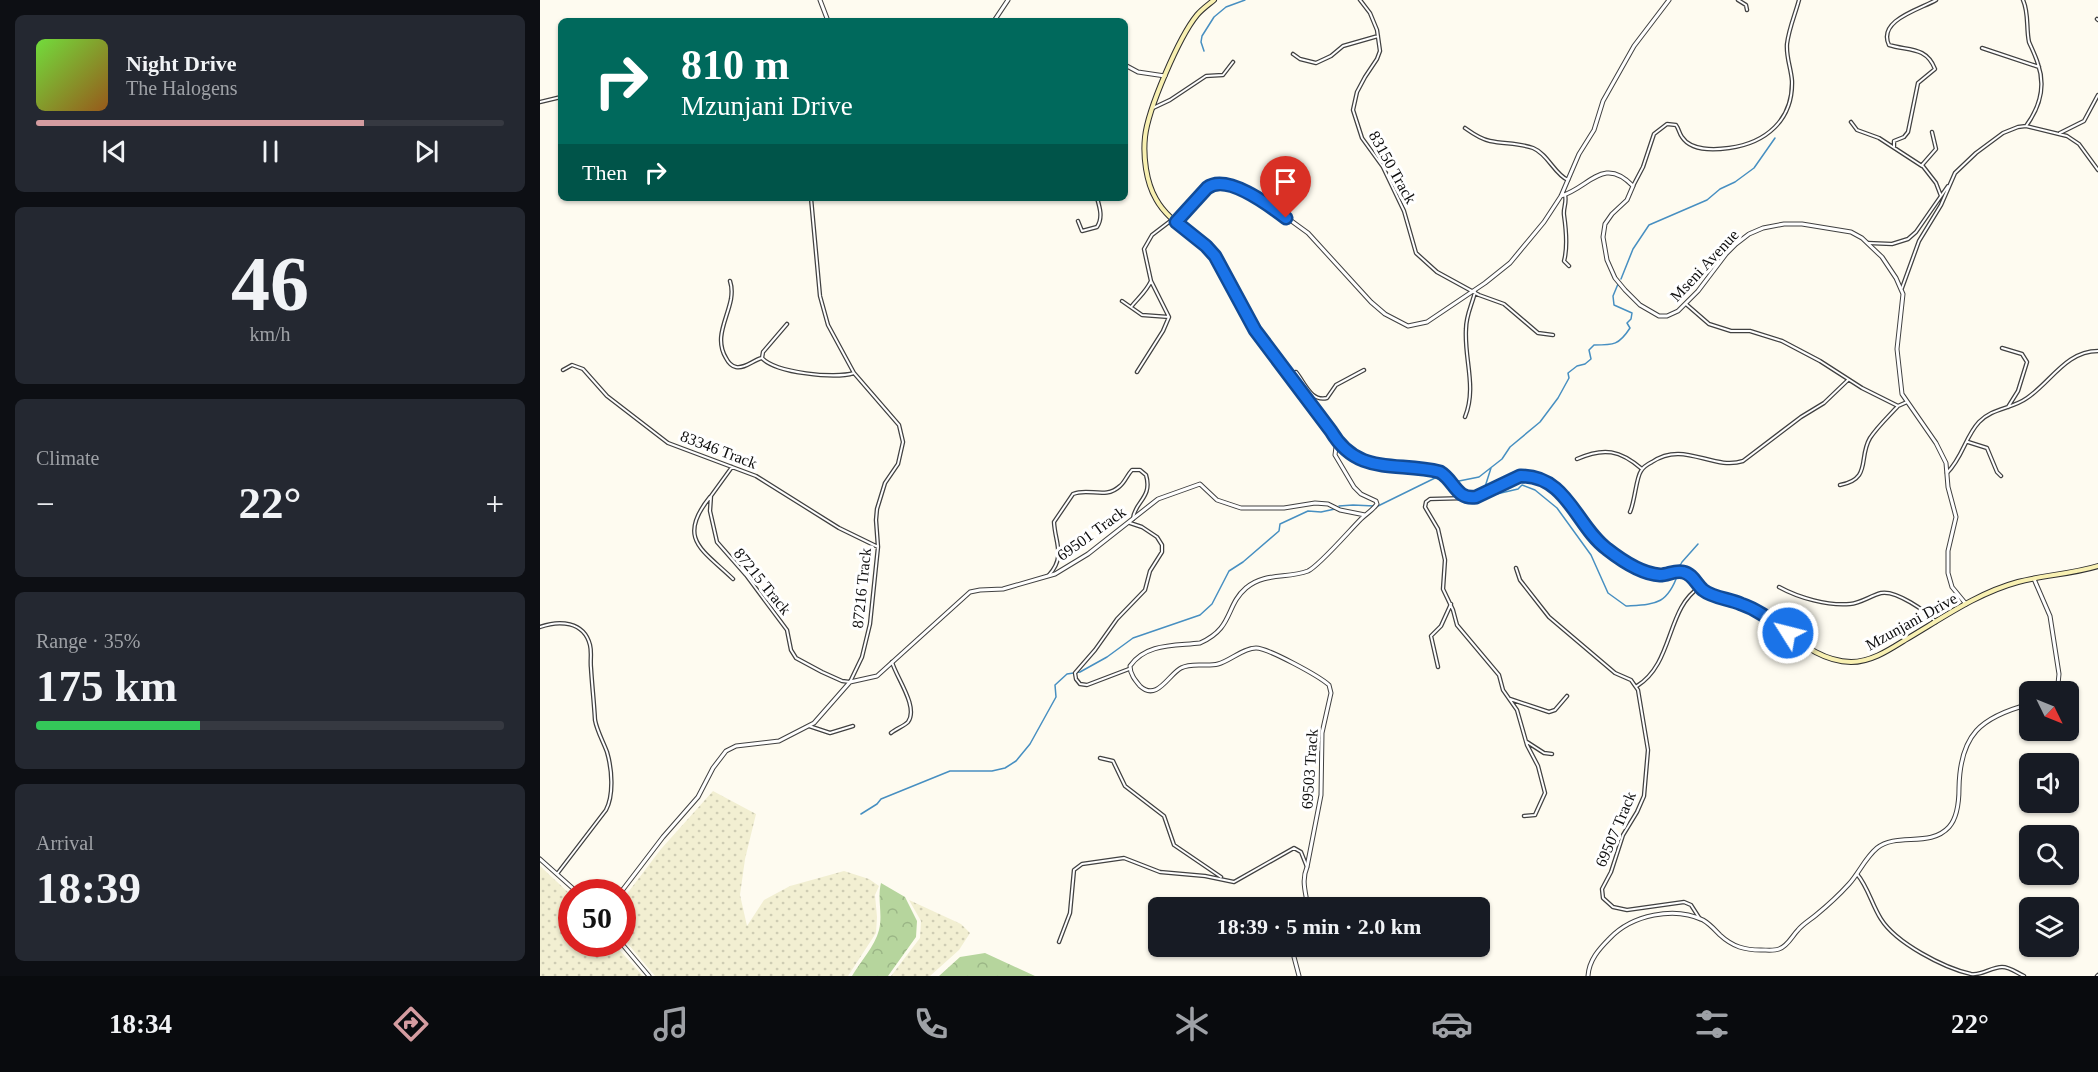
<!DOCTYPE html>
<html lang="en">
<head>
<meta charset="utf-8">
<style>
  body { margin:0; font-family:Georgia,serif; background:#242831; color:#f1f3f6; height:100vh; display:flex; flex-direction:column; font-size:22px; white-space:nowrap }
  * { box-sizing:border-box; margin:0 }
  p { font-size:20px; color:#9ea1a6 }
  .icon { flex:none; width:33px; height:33px; fill:none; stroke:currentColor; stroke-width:2; stroke-linecap:round; stroke-linejoin:round }
  .map { position:relative; flex:1; overflow:hidden }
  .details { display:flex; flex-direction:column; gap:15px; padding:15px; background:#0d0f14; width:540px }
  .details>* { flex:none }
  .guide { position:absolute; left:18px; top:18px; width:570px; height:183px; border-radius:9px; box-shadow:0 2px 4px #0004; background:#00695c; color:#fff; overflow:hidden }
  .needle { width:39px; rotate:133deg }
  .controls { position:absolute; left:1479px; top:681px; display:grid; gap:12px }
  .controls a { display:grid; place-items:center; width:60px; height:60px; border-radius:9px; background:#171b24; box-shadow:0 2px 4px #0004; font-size:30px }
  .speed { position:absolute; left:18px; top:879px; display:flex; gap:12px; font-size:30px; font-weight:700; text-align:center }
  .speed>* { display:grid; place-content:center; width:78px; height:78px; border-radius:50%; background:#171b24; box-shadow:0 2px 4px #0004; line-height:1 }
  .speed .limit { border:9px solid #d22; background:#fff; color:#111 }
  .pin { position:absolute; display:grid; place-items:center; width:51px; height:51px; color:#fff; margin:-62px -26px; border-radius:50% 50% 50% 0; rotate:-45deg; box-shadow:0 0 6px #0007 }
  .pin .icon { rotate:45deg }
  .me { position:absolute; width:66px; margin:-33px; rotate:306deg; stroke-linejoin:round; filter:drop-shadow(0 0 4px #0008) }
  .turn { display:flex; align-items:center; gap:21px; height:126px; padding:0 24px; font-size:27px }
  .turn .icon { width:78px; height:78px; stroke-width:2.5 }
  .turn b { display:block; font-size:42px; line-height:51px }
  .then { display:flex; align-items:center; height:57px; padding:0 24px; background:#0003; gap:12px; font-size:22px }
  .big { font-size:45px; font-weight:700; line-height:1.1 }
  .details .widget { flex:1; display:flex; flex-direction:column; justify-content:center; gap:9px; min-width:0; padding:0 21px; border-radius:9px; background:#242831 }
  .details .dial { align-items:center; gap:0 }
  .dial b { font-size:78px; line-height:1 }
  .song { display:flex; align-items:center; gap:18px }
  .cover { width:72px; height:72px; border-radius:9px; background:linear-gradient(135deg,hsl(100 70% 55%),hsl(30 70% 35%)) }
  .played { height:6px; border-radius:3px; background:linear-gradient(90deg,#d49ca0 70%,#363941 70%) }
  .keys { display:flex; justify-content:space-around; direction:ltr }
  .heat { display:flex; justify-content:space-between; align-items:center; font-size:33px; direction:ltr }
  .charge { height:9px; border-radius:4px; background:linear-gradient(90deg,#34c759 35%,#363941 0) }
  .trip { position:absolute; left:608px; top:897px; width:342px; height:60px; border-radius:9px; background:#171b24; box-shadow:0 2px 4px #0004; font-weight:700; line-height:60px; text-align:center }
  .menu { display:flex; height:96px; justify-content:space-around; align-items:center; background:#090b0e; color:#9ea1a6 }
  .menu .icon { width:42px; height:42px }
  .menu .active { color:#d49ca0 }
  .menu b { font-size:27px; color:#f1f3f6 }
  main { display:flex; flex:1; min-height:0 }
  .map>svg:first-child { display:block }
</style>
</head>
<body>
<main>
<section class="details">
<div class="widget">
<div class="song"><i class="cover"></i><div><b>Night Drive</b><p>The Halogens</p></div></div>
<div class="played"></div>
<div class="keys"><svg class="icon" aria-label="previous" viewBox="0 0 24 24"><path d="M18 5L8 12l10 7zM5 5v14"/></svg><svg class="icon" aria-label="pause" viewBox="0 0 24 24"><path d="M8 5v14M16 5v14"/></svg><svg class="icon" aria-label="next" viewBox="0 0 24 24"><path d="M6 5l10 7-10 7zM19 5v14"/></svg></div>
</div>
<div class="widget dial"><b>46</b><p>km/h</p></div>
<div class="widget"><p>Climate</p>
<div class="heat"><a>−</a><b class="big">22°</b><a>+</a></div>
</div>
<div class="widget"><p>Range · 35%</p><b class="big">175 km</b><div class="charge"></div></div>
<div class="widget"><p>Arrival</p><b class="big">18:39</b></div>
</section>
<div class="map">
<svg width="1558" height="976" viewBox="0 0 1558 976">
  <defs>
    <pattern id="farmland-dots" width="8" height="8" patternUnits="userSpaceOnUse" patternTransform="scale(1.5)"><rect width="8" height="8" fill="#f2efd2"/><path d="M2 2h.1M6 6h.1" fill="none" stroke="#ceccb3" stroke-width="1.8" stroke-linecap="round"/></pattern>
    <pattern id="forest-crowns" width="20" height="18" patternUnits="userSpaceOnUse" patternTransform="scale(1.5)"><rect width="20" height="18" fill="#b6d59d"/><path d="M2 6a3 3 0 1 1 6 0M12 15a3 3 0 1 1 6 0" fill="none" stroke="#9bb686"/></pattern>
  </defs>
  <rect width="100%" height="100%" fill="#fefbf0"/>
  <path fill="url(#farmland-dots)" d="M173 791 216 814 205 859 200 895 207 926 224 900 250 886 304 871 329 879 339 886 335 895 337 917 336 933 308 976H115L83 938V899L121 849Z
    M0 866 31 895 32 944H74L103 976H0Z
    M369 900 421 924 430 933 419 950 390 976H351L380 938 381 921Z"/>
  <path fill="url(#forest-crowns)" d="M341 883 365 897 377 921 376 937 348 976H312C320 962 335 946 339 930 343 914 337 899 341 883Z
    M445 953 495 976H399L420 957Z"/>
  <g fill="none" stroke-linecap="round" stroke-linejoin="round">
    <path stroke="#478fc1" stroke-width="1.5" d="M664 51 661 42 662 36 674 17 686 7 705 0
      M1081 279 1093 249 1109 225 1167 200 1180 189 1195 182 1214 168 1235 138
      M914 482 939 477 962 459 970 447 1000 422 1018 398 1029 378 1028 373 1037 366 1045 364 1051 359 1049 350 1054 345C1074 345 1079 345 1090 328L1087 323 1091 319 1092 313 1074 305 1073 296 1078 284
      M944 490 951 468
      M948 496 978 489 982 485 995 490 1017 508 1051 555 1068 593 1086 606C1116 604 1127 605 1138 574
      M799 506 813 505 834 506
      M838 506 895 478 908 482
      M1138 569 1142 562 1158 544
      M321 814 337 804 341 799 410 771H452L465 768 476 761 490 744 516 697 515 685 527 674 540 672 567 657 593 638 660 615 672 604 689 571 703 562 739 531 740 524 768 511 781 512 795 509"/>
    <g stroke="#414141" stroke-width="4.5">
      <path id="minor" d="M820 0 830 13 837 30 840 51 837 59 825 77 817 92 813 110 822 138 843 167 864 211 876 253 897 272 939 295 964 304 998 333 1013 335
        M1198 0 1206 5 1207 10
        M1483 0C1489 13 1486 28 1489 42 1492 49 1496 57 1498 64 1506 87 1500 107 1486 126
        M1557 19 1558 20
        M1442 48 1499 67
        M753 54 760 59 776 63 791 56 803 46 838 36
        M0 102 21 97
        M613 108 630 100 666 76 683 75 693 62
        M1311 122 1317 130 1339 138 1382 166
        M925 128C932 133 940 139 950 141 964 144 979 143 993 148 1008 154 1015 175 1028 180
        M1392 132 1396 149 1382 165 1396 183 1401 196
        M1520 133 1544 121 1558 95
        M1354 147V141L1364 137 1368 132 1378 83 1395 69C1386 46 1368 51 1349 45 1337 20 1381 9 1396 0
        M1093 186 1103 167 1114 134 1127 124 1136 125C1139 129 1139 133 1142 137 1151 151 1175 150 1189 148 1226 143 1253 120 1252 81 1251 68 1246 57 1247 44 1249 28 1255 15 1259 0
        M1025 195C1027 203 1023 208 1024 215 1026 229 1028 247 1024 261L1029 266
        M538 221 542 231 557 227C563 218 560 208 557 198
        M1328 243 1352 244 1368 239 1376 232 1408 186
        M190 281C192 287 192 293 191 299 187 320 174 338 186 358 188 362 191 366 196 367 205 369 213 360 222 358
        M1362 288 1379 241 1401 205 1415 173 1436 153 1463 133 1478 127 1486 126 1527 136 1539 144 1558 170
        M582 301 602 315 629 317
        M1146 304 1169 324 1191 331H1210L1242 341 1280 361 1322 388 1358 406 1367 402
        M591 307C598 298 606 292 611 281
        M247 324 223 352 222 358C236 373 295 379 314 373
        M1462 348 1482 354 1487 362 1478 391 1468 407
        M23 370 32 365 43 369 67 396 128 443 216 476 299 528 338 547
        M597 372 623 331 629 317 611 281 604 249 612 235 633 219
        M747 374 756 372C765 383 771 402 787 398L796 385 824 370
        M925 417C937 387 924 359 926 329 926 315 932 305 935 292
        M1428 442 1447 448 1457 472 1461 476
        M1037 459C1064 447 1080 450 1102 469
        M192 467 171 496 170 511 177 542 206 575 247 630 251 650 256 658 282 672 302 681 310 682 322 657 330 624 338 547 336 520 337 509 345 483 358 464 363 442 359 425 314 373 288 325 280 296 271 198
        M1407 473C1423 457 1425 437 1439 422 1452 408 1472 409 1487 398 1511 382 1526 351 1558 351
        M1300 485C1332 479 1318 458 1330 438 1338 426 1349 416 1358 406
        M170 497C136 539 163 550 193 579
        M929 498 890 499 886 502 885 507 898 529 905 560 903 589 913 610 917 625 959 675 963 690 977 710 987 745 998 766 1005 793 995 815 984 816
        M1090 512C1095 501 1096 478 1101 471 1103 467 1108 464 1112 462 1144 440 1173 471 1203 461L1261 417 1284 403 1308 380
        M976 568 980 580 1009 617 1075 673 1091 680 1098 690 1108 750 1104 796 1097 812 1083 835 1071 872 1062 889 1063 898 1073 907 1087 910 1144 902 1151 905 1160 919
        M509 575C526 556 515 543 514 522L533 494C549 487 565 500 580 486 585 482 587 475 592 470H600L606 475C613 498 594 502 593 519
        M1239 587C1259 598 1288 606 1310 604 1321 603 1330 596 1341 593 1356 590 1386 611 1396 622
        M0 627C19 620 44 621 50 645 52 653 50 660 51 668 52 685 54 702 55 720 57 731 63 741 67 752 72 769 74 795 66 810L17 874
        M898 667 891 636 901 626 911 604
        M589 669 547 685 540 684 536 679 535 673 555 650 577 619 605 590 610 571 622 552V545L617 537 602 527 590 523
        M1097 686C1134 663 1126 608 1160 587
        M970 699 1009 712 1015 710 1027 696
        M269 726 290 733 313 726
        M351 733C356 729 364 726 368 722 379 707 356 677 352 662
        M987 742 1004 753 1012 754
        M560 758 573 761 585 786 624 816 634 845 681 877
        M1317 874C1328 887 1332 905 1341 919 1356 943 1404 968 1431 974 1442 976 1451 967 1462 967 1470 967 1477 973 1484 976
        M519 942 530 913 534 870 542 864 584 858 620 872 665 876 694 882 754 848 761 852 767 867
        M1557 976 1558 975"/>
    </g>
    <g stroke="#414141" stroke-width="5">
      <path id="tertiary" d="M280 0 288 21
        M454 21 468 0
        M502 21H516
        M585 65 598 72 625 76
        M1021 196C1049 188 1063 155 1093 186L1087 200 1072 214 1065 224 1063 237 1067 260 1075 278 1085 290 1100 305 1119 316H1127L1138 311 1158 291 1186 254 1196 244 1209 234 1223 228 1244 224H1262L1311 232 1322 238 1342 257 1356 278 1363 294 1357 349 1362 394 1396 443 1406 463 1408 487 1416 517 1408 551V573L1412 587 1426 604
        M636 222 670 185 679 183 694 188 724 201 768 233 831 302 845 314 868 326 887 322 945 283 970 263 1004 222 1021 196 1039 154 1054 130 1063 101 1094 46 1129 0
        M1494 579 1510 616 1519 674 1518 684 1512 692
        M0 859 37 892
        M81 892 123 837 158 797 173 768 186 751 196 746 239 741 274 723 310 682 337 676 430 592 440 590 463 589 515 574 548 554 618 499 660 484 677 500 701 508H744L775 503 788 504 800 510 825 515
        M768 908C766 893 761 881 767 867L781 795 782 733 791 693 789 685C779 676 728 648 716 648 703 648 690 661 678 664 666 667 652 662 641 668 629 674 617 702 600 686 595 680 590 674 590 666 606 643 635 646 660 643 694 628 685 606 706 588 725 572 747 579 768 571 779 566 809 531 821 519 826 514 833 510 837 504L836 501 821 494 814 487 795 455 796 447 800 446
        M82 944 109 976
        M756 946 754 957 759 976
        M1048 976C1049 960 1059 949 1070 938 1092 915 1134 906 1163 920 1170 924 1175 930 1180 935 1193 947 1205 950 1221 950 1227 950 1234 951 1239 949 1248 946 1252 936 1258 930 1263 924 1270 920 1276 915 1287 906 1299 895 1309 884 1319 873 1325 858 1337 848 1357 832 1390 848 1409 827 1417 818 1419 801 1419 788 1420 735 1440 717 1490 704"/>
    </g>
    <g stroke="#303030" stroke-width="6">
      <path id="secondary" d="M674 0C668 5 662 9 657 15 639 37 608 109 605 137 603 156 606 182 616 199 629 223 657 235 675 256L715 330 800 446C831 472 864 464 900 472 915 481 917 500 936 497L980 476C1024 475 1034 519 1060 543 1074 556 1099 574 1119 575 1128 575 1137 569 1146 573 1155 577 1157 587 1165 592 1180 600 1198 601 1212 609 1246 626 1270 661 1311 662 1331 662 1349 650 1365 640 1401 619 1437 593 1478 582 1504 575 1532 574 1558 566"/>
    </g>
    <use href="#minor" stroke="#fff" stroke-width="2"/>
    <use href="#tertiary" stroke="#fff" stroke-width="3"/>
    <use href="#secondary" stroke="#f8f0b1" stroke-width="4"/>
  </g>
  <g fill="none" stroke-linecap="round" stroke-linejoin="round">
    <g stroke="#114b97" stroke-width="15">
      <path id="route" d="M746 218C729 205 686 173 667 188L636 222 666 246 675 256 715 330 791 431C818 477 857 461 900 472 915 481 916 500 936 497L980 476C1027 475 1036 526 1067 549 1081 560 1102 574 1120 575 1128 575 1135 570 1143 572 1153 574 1156 584 1163 590 1173 598 1190 599 1201 604 1219 610 1233 622 1248 633"/>
    </g>
    <use href="#route" stroke="#1a73e8" stroke-width="10"/>
  </g>
  <g text-anchor="middle" stroke-width="6" stroke-linejoin="round" paint-order="stroke">
    <g font-size="16" fill="#0e0e0e" stroke="#fff">
      <text transform="translate(853 167) rotate(61)" y="6">83150 Track</text>
      <text transform="translate(1164 265) rotate(-47)" y="6">Mseni Avenue</text>
      <text transform="translate(179 449) rotate(21)" y="6">83346 Track</text>
      <text transform="translate(551 533) rotate(-36)" y="6">69501 Track</text>
      <text transform="translate(223 581) rotate(51)" y="6">87215 Track</text>
      <text transform="translate(321 588) rotate(-84)" y="6">87216 Track</text>
      <text transform="translate(1371 621) rotate(-29)" y="6">Mzunjani Drive</text>
      <text transform="translate(769 769) rotate(-86)" y="6">69503 Track</text>
      <text transform="translate(1075 829) rotate(-67)" y="6">69507 Track</text>
    </g>
  </g>
</svg>
<div class="controls">
<a><svg class="needle" viewBox="-14 -14 28 28"><path d="M0-13l5 13h-10z" fill="#e53935"/><path d="M0 13l5-13h-10z" fill="#9ea1a6"/></svg></a>
<a><svg class="icon" aria-label="sound" viewBox="0 0 24 24"><path d="M4 9h4l5-4v14l-5-4H4zM17 9q2 3 0 6"/></svg></a>
<a><svg class="icon" aria-label="search" viewBox="0 0 24 24"><circle cx="10" cy="10" r="6"/><path d="M15 15l6 6"/></svg></a>
<a><svg class="icon" aria-label="layers" viewBox="0 0 24 24"><path d="M12 4l9 5-9 5-9-5zM3 14l9 5 9-5"/></svg></a>
</div>
<div class="speed"><div class="limit">50</div></div>
<div class="pin" style="left:746px;top:218px;background:#d93025"><svg class="icon" aria-label="arrive" viewBox="0 0 24 24"><path d="M6 21V4h12l-3 4 3 4H6"/></svg></div>
<svg class="me" style="left:1248px;top:633px" viewBox="-20 -20 40 40"><circle r="17" fill="#1a73e8" stroke="#fff" stroke-width="3"/><path d="M0-11L8 9 0 5-8 9z" fill="#fff"/></svg>
<div class="trip">18:39 · 5 min · 2.0 km</div>
<div class="guide">
<div class="turn"><svg class="icon" aria-label="right" viewBox="0 0 24 24"><path d="M7 20v-9h11M14 6l5 5-5 5"/></svg><div><b>810 m</b>Mzunjani Drive</div></div>
<div class="then">Then<svg class="icon" aria-label="right" viewBox="0 0 24 24"><path d="M7 20v-9h11M14 6l5 5-5 5"/></svg></div>
</div>
</div>
</main>
<nav class="menu">
<b>18:34</b>
<svg class="icon active" aria-label="directions" viewBox="0 0 24 24"><path d="M12 3l9 9-9 9-9-9zM9 14v-3h6M13 9l2 2-2 2"/></svg>
<svg class="icon" aria-label="music" viewBox="0 0 24 24"><path d="M9 18V5l10-2v13"/><circle cx="6" cy="18" r="3"/><circle cx="16" cy="16" r="3"/></svg>
<svg class="icon" aria-label="phone" viewBox="0 0 24 24"><path d="M5 4h4l2 5-3 2q2 4 5 5l2-3 5 2v4C11 20 4 13 5 4z"/></svg>
<svg class="icon" aria-label="climate" viewBox="0 0 24 24"><path d="M12 3v18M4 7l16 10M4 17L20 7"/></svg>
<svg class="icon" aria-label="car" viewBox="0 0 24 24"><path d="M5 17H2v-5l4-1 3-4h7l3 4 3 1v5h-3M9 17h6M6 11h13"/><circle cx="7" cy="17" r="2"/><circle cx="17" cy="17" r="2"/></svg>
<svg class="icon" aria-label="filters" viewBox="0 0 24 24"><path d="M4 7h16M4 17h16"/><circle cx="9" cy="7" r="2"/><circle cx="15" cy="17" r="2"/></svg>
<b>22°</b>
</nav>
</body>
</html>
